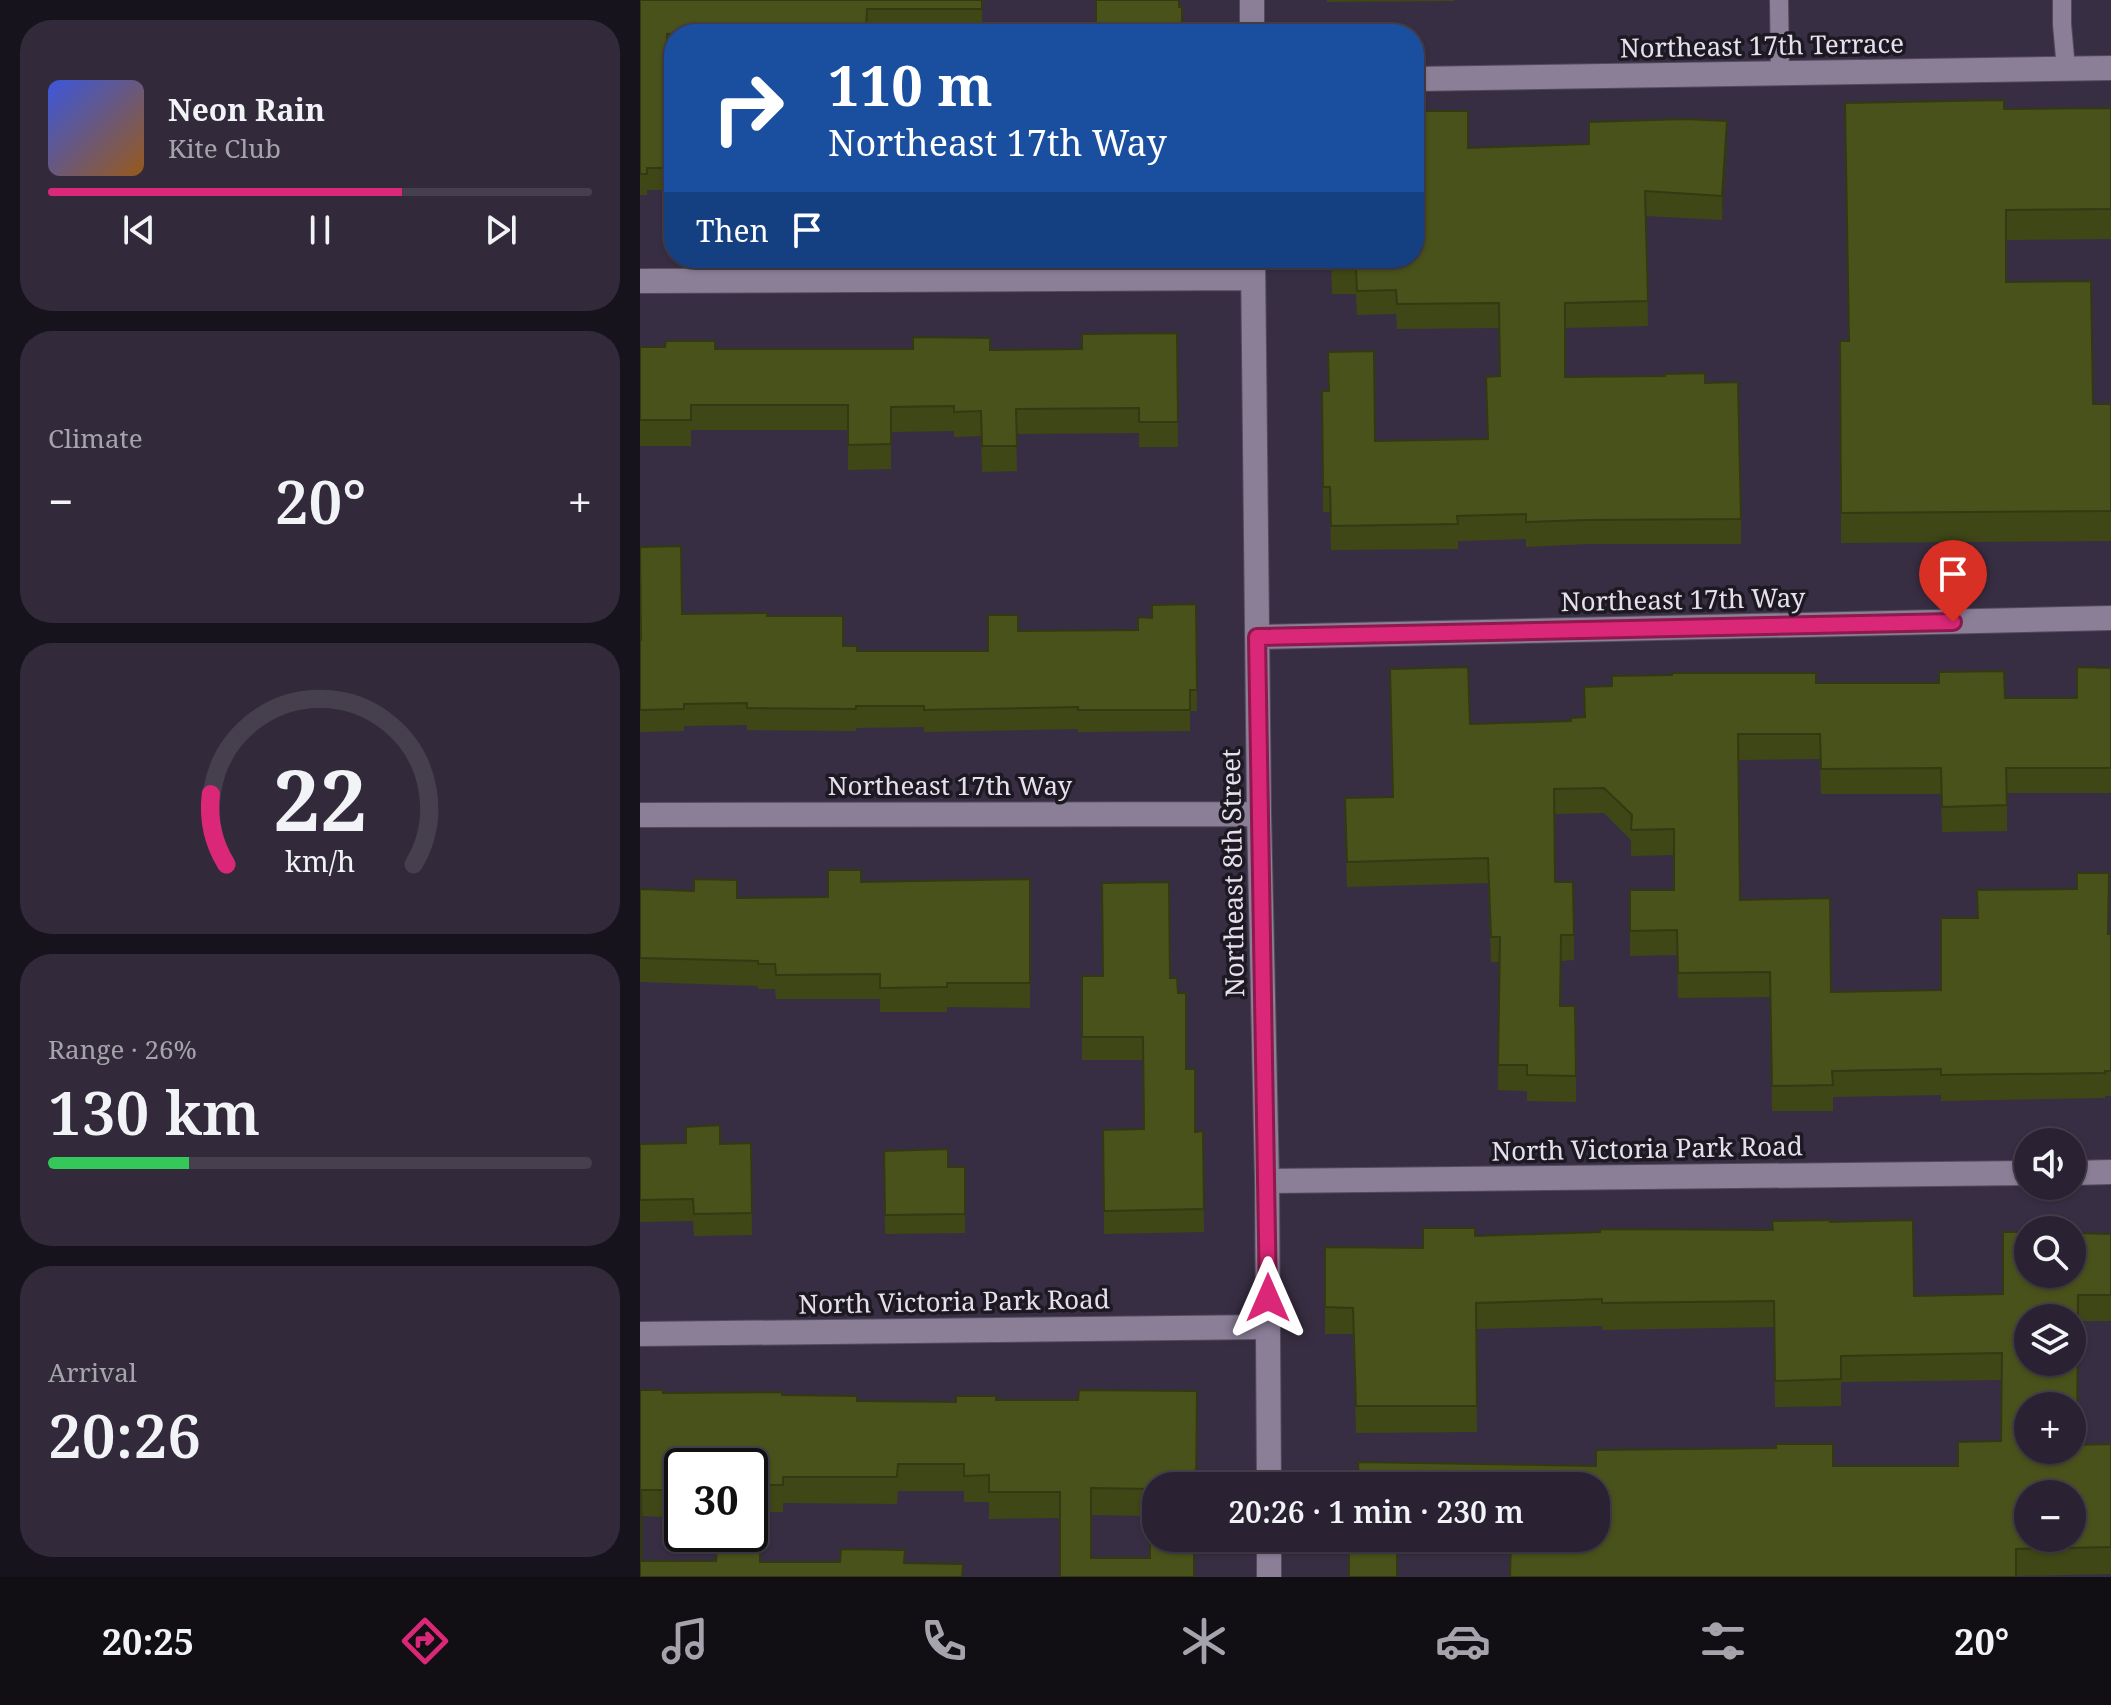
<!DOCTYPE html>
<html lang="en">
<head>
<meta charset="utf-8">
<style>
  body { margin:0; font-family:"Noto Serif",serif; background:#322a3a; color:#f1f3f6; height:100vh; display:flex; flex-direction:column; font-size:30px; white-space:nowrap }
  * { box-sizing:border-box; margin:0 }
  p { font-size:26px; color:#a5a4ac }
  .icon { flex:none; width:44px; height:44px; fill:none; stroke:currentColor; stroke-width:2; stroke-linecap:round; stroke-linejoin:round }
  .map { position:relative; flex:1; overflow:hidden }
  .details { display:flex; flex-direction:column; gap:20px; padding:20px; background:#17131c; width:640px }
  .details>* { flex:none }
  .banner { position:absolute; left:24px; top:24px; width:760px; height:244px; border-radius:32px; box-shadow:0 2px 6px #0004,0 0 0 2px #463f4d; background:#1a4fa0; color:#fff; overflow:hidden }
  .buttons { position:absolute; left:1374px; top:1128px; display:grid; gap:16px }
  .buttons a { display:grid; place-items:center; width:72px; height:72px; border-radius:50%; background:#2a2232; box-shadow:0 2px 6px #0004,0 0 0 2px #463f4d; font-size:40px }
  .speed { position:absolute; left:24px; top:1448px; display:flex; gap:16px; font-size:40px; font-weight:700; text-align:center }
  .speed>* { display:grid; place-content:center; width:104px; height:104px; border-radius:50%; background:#2a2232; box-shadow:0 2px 6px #0004,0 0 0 2px #463f4d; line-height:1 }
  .speed .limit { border:4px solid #111; border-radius:12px; background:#fff; color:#111 }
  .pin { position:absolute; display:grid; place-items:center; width:68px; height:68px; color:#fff; margin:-82px -34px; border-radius:50% 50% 50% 0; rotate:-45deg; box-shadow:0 0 8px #0007 }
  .pin .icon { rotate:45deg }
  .me { position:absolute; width:88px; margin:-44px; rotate:0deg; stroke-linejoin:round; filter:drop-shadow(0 0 6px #0008) }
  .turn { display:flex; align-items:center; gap:28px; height:168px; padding:0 32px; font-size:36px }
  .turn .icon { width:104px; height:104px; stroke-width:2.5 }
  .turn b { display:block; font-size:56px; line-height:68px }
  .then { display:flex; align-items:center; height:76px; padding:0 32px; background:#0003; gap:16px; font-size:30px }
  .big { font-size:60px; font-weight:600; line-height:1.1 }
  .details .widget { flex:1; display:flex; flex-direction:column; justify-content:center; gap:12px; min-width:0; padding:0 28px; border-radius:32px; background:#322a3a }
  .details .dial { align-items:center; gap:0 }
  .dial svg { height:208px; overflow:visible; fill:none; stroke:#463f4d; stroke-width:7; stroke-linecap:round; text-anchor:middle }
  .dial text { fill:#f1f3f6; stroke:none }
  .song { display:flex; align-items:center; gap:24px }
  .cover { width:96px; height:96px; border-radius:12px; background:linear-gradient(135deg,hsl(230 70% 55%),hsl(30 70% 35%)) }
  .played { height:8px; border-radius:4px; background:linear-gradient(90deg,#db2777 65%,#463f4d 65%) }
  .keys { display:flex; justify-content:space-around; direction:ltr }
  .heat { display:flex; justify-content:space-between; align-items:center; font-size:44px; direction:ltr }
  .charge { height:12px; border-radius:6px; background:linear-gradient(90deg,#34c759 26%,#463f4d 0) }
  .trip { position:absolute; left:502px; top:1472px; width:468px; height:80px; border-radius:32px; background:#2a2232; box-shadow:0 2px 6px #0004,0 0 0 2px #463f4d; font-weight:600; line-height:80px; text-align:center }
  .dock { display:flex; height:128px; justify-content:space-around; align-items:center; background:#110e14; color:#a5a4ac }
  .dock .icon { width:56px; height:56px }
  .dock .on { color:#db2777 }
  .dock b { font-size:36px; color:#f1f3f6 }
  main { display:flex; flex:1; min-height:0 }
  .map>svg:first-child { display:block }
</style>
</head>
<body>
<main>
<section class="details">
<div class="widget">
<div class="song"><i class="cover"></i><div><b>Neon Rain</b><p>Kite Club</p></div></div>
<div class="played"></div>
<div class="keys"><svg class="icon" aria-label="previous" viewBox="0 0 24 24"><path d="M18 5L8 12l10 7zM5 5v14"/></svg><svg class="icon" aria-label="pause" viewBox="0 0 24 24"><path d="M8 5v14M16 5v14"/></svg><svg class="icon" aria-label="next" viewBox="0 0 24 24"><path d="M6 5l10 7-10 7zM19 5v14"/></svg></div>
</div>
<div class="widget"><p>Climate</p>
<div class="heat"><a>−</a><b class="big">20°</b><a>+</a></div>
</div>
<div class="widget dial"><svg viewBox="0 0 100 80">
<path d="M14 69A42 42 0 1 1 86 69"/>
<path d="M14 69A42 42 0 0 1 8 42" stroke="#db2777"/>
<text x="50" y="56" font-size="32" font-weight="700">22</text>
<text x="50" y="72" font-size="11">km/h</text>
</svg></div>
<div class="widget"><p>Range · 26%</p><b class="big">130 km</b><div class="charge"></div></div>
<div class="widget"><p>Arrival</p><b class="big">20:26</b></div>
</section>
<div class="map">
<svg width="1471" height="1577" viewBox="0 0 1471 1577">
  <rect width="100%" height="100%" fill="#382e43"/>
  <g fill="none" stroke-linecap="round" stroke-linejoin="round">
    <g stroke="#534b5c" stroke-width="20">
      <path id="service" d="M1139 0 1140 73
        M1422 0V24L1426 69"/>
    </g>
    <g stroke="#534b5c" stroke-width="26">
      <path id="minor" d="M612 0V34
        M774 79 1471 68
        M613 258 619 814 627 1181 629 1486
        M0 281 613 278
        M617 637 1471 618
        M0 815 619 814
        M629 1538V1577"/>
    </g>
    <g stroke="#534b5c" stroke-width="26">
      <path id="tertiary" d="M1432 1173 1471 1172
        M627 1181 1388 1173
        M0 1334 628 1327"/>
    </g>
    <use href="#service" stroke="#8b7f98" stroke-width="18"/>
    <use href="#minor" stroke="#8b7f98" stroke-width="24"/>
    <use href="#tertiary" stroke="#8b7f98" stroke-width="24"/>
  </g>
  <path fill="#3f4717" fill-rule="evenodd" d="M0 0H342V31L227 30V34H34V55H27V93H34V190H7V195H0Z
    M687 0H814V1L687 2Z
    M1471 108V239L1366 240V282L1453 404H1471V541L1201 543 1200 341H1209L1364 109Z
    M949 122 1087 146 1082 220 1006 216 1008 326 925 328V377L1065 383 1101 519V544H946L886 547V539L818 541V549L691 550 690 512H683L682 391 735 441 847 439 846 377 860 376 859 328 757 329 756 314 717 315 716 294H692L691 258 828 148 949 144Z
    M537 333 538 447H499V433L376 434 377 471 342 472 341 436 314 437V431L251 432V469L208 470V430H51V446H0V347L75 349 350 350 442 349Z
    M556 604 557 711H550V731L438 732V729L284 732V727L216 728V731L107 730V725L44 726V731L0 732V641L42 614 127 616 217 651H348L378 631 498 630 512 618Z
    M1471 668V793H1367V831L1302 832 1301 794H1181L1180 759 1098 760 1100 900 1191 992 1301 990 1471 934V1096H1465V1098L1301 1101V1095L1193 1097V1111H1132L1130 997 1038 998 1037 955 990 956V931L1034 890V855L991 856V840L964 813 914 814 915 882 934 935V960L921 961V1006L936 1076V1102L887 1101V1091L858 1090 860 962H851L848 883 707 887 705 824 753 797 750 669 830 724 931 721 944 717V687L1176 683 1365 698H1437Z
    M390 879V1008L307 1007V1012H240V999H136L135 989H118V986L0 982V889L97 898 188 897 221 882Z
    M442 976 530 978 538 993 546 1069 555 1132 563 1131 564 1232 464 1234 463 1130 504 1129 503 1060H442Z
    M111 1143 112 1235 54 1236 53 1221 0 1222V1144Z
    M244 1151 308 1167H325V1233L245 1234Z
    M1190 1222 1274 1296 1363 1294 1471 1234V1321H1438L1437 1445 1471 1444V1574L1376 1576 870 1551 757 1548 709 1538H956V1486H718V1462L956 1466H1318L1361 1441 1362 1380 1201 1382V1406L1135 1407 1134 1327 962 1330V1326L836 1329 837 1432 716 1433 713 1334H685V1247L783 1248 835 1236 1133 1230Z
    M0 1390 23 1393 142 1395 217 1401 316 1402 356 1400 516 1486 554 1577H420V1518L349 1519V1502H324V1491H258L257 1504 143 1503V1512H110V1466H42V1513H23V1517L1 1516 2 1561 265 1563 0 1577ZM451 1515 510 1516V1558H451Z"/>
  <path fill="#333913" d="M1087 121V146L1082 220V196Z"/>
  <path fill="#49521b" stroke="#333913" stroke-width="2" fill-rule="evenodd" d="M0 0H342V9H227L226 32 113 29V33L27 34V93H34V168H7V174H0Z
    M456 0H539V7H542V34H456Z
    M1364 100V109L1471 108V209L1366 210V282L1451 281 1453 404H1471V511L1201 513 1200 341H1209L1205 103Z
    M774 111H828V148L949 144V122L1045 119 1087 121 1082 196 1005 191 1008 301 925 303V377L1025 376V374L1065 373V383L1098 382 1101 519 946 520 886 522V514L817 516 818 524 691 526 690 487H683L682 391H689L688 352 734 351 735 441 848 439 846 377 860 376 859 303 757 304 756 290 717 291 716 269H692V258H774Z
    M537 333 538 422H499V408L376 409 377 446H342L341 411 314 412V406L251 407V444L208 445V405H51V420H0V347H25L26 341H75V349H273V337L350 338V350L442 349V334Z
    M41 546 42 614 127 613V616H203V646H217V651H348V615H378V631L498 630V617L512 618V605L556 604 557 690H550V710H438V707L284 710V706H216V709L107 708V703L44 704V709L0 710V640H1L0 547Z
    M828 667 830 724 931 721V718L945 717 944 687 972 686V676L1032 675V673H1176V683H1299V672L1364 671 1365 698H1437V667L1471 668V768H1366L1367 805 1302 807 1301 768 1181 769 1180 734H1098L1100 900 1190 898 1191 992 1301 990V918H1338L1337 890 1437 889V873H1469L1468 934H1471V1071H1465V1073L1301 1075V1069L1192 1071 1193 1085 1132 1086 1130 972 1038 973 1037 930 990 931V890H1034V829L991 830 992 815 964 788 914 789 915 882H933L934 935H921L920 1006H935L936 1076 887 1075V1065H858L860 937H851L848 858 707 862 705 798 753 797 750 669Z
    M188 870H221V882L390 879V983H307V987L240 988V974L136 975 135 964H118V961L0 958V889L54 891V879L97 880V898L188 897Z
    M529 882 530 978H537L538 993H546V1069H555V1132L563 1131 564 1209 464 1211 463 1130 504 1129 503 1037H442V976H463L462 883Z
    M80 1125V1144L111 1143 112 1213 54 1214 53 1199 0 1200V1144L46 1143V1127Z
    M308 1149V1167H325V1214L245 1215 244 1151Z
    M1190 1220V1222L1273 1220 1274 1296 1363 1294V1232H1388V1274H1432V1233L1471 1234V1295H1438L1437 1445 1471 1444V1547L1376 1549V1577H870L871 1538H956V1486H719L718 1462 956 1466V1450L1136 1448V1444H1193V1466H1318V1442L1361 1441 1362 1353 1201 1356V1379L1135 1381 1134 1301 962 1303V1299L836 1303 837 1406H716L713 1308 685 1307V1247L783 1248V1228H835V1236L960 1232V1229L1133 1230 1132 1221ZM1388 1318H1432V1362H1388ZM1388 1406H1432V1450H1388ZM1388 1494H1432V1538H1388Z
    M0 1390H23V1393L142 1392V1395L217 1396V1401L316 1402V1396H356V1400H438L439 1390 557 1391 556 1486H516V1538H554V1577H420V1492H349V1475L324 1476V1464H258L257 1477H143V1485H110V1466H42V1486H23V1490H1L2 1561H76L77 1545H120V1562H200L201 1549 265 1550 264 1563 323 1564 322 1577H0ZM451 1488 510 1489V1558H451Z
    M709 1538H757V1577H709Z"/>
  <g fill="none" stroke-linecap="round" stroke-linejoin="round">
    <g stroke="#8e194d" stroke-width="20">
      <path id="route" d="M628 1298 617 637 1313 622"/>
    </g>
    <use href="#route" stroke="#db2777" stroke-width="14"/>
  </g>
  <g text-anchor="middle" stroke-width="7" stroke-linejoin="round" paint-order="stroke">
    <g font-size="26" fill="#e6e0ee" stroke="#1d1922">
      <text transform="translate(1122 46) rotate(-1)" y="9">Northeast 17th Terrace</text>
      <text transform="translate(1043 600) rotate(-1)" y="9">Northeast 17th Way</text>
      <text x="310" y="795">Northeast 17th Way</text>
      <text transform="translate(593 873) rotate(-91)" y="9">Northeast 8th Street</text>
      <text transform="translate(1007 1149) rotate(-1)" y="9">North Victoria Park Road</text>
      <text transform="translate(314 1302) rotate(-1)" y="9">North Victoria Park Road</text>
    </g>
  </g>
</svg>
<div class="buttons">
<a><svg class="icon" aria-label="sound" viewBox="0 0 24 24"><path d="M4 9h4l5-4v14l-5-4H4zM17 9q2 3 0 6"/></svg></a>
<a><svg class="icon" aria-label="search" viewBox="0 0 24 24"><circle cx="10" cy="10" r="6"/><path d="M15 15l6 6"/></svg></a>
<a><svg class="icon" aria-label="layers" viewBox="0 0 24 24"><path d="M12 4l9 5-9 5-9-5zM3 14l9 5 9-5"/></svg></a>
<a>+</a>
<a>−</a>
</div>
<div class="speed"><div class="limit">30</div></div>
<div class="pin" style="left:1313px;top:622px;background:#d93025"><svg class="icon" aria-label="arrive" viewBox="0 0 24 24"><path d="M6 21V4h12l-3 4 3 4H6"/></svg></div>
<svg class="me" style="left:628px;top:1298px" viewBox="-20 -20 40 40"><path d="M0-17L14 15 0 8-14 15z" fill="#db2777" stroke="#fff" stroke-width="4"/></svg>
<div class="trip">20:26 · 1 min · 230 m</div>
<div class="banner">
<div class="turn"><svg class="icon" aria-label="right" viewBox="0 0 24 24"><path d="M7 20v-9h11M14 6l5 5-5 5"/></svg><div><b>110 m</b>Northeast 17th Way</div></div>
<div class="then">Then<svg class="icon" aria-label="arrive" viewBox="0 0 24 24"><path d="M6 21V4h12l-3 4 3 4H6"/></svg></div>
</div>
</div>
</main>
<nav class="dock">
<b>20:25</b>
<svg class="icon on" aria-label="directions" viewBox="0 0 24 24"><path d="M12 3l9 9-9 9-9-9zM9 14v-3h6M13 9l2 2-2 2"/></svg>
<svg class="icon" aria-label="music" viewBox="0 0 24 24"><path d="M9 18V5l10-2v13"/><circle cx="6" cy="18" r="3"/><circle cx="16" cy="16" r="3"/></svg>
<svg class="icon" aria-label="phone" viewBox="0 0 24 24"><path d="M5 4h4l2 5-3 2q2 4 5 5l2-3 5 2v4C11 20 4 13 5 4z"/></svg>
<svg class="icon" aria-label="climate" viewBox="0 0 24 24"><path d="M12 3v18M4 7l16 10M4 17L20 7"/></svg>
<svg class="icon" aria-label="car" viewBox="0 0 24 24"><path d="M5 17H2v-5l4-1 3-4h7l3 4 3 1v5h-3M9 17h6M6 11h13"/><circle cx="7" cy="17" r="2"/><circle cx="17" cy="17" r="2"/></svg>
<svg class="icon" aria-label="filters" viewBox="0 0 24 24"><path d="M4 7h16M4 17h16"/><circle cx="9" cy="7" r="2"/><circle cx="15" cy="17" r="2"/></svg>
<b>20°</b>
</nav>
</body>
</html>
